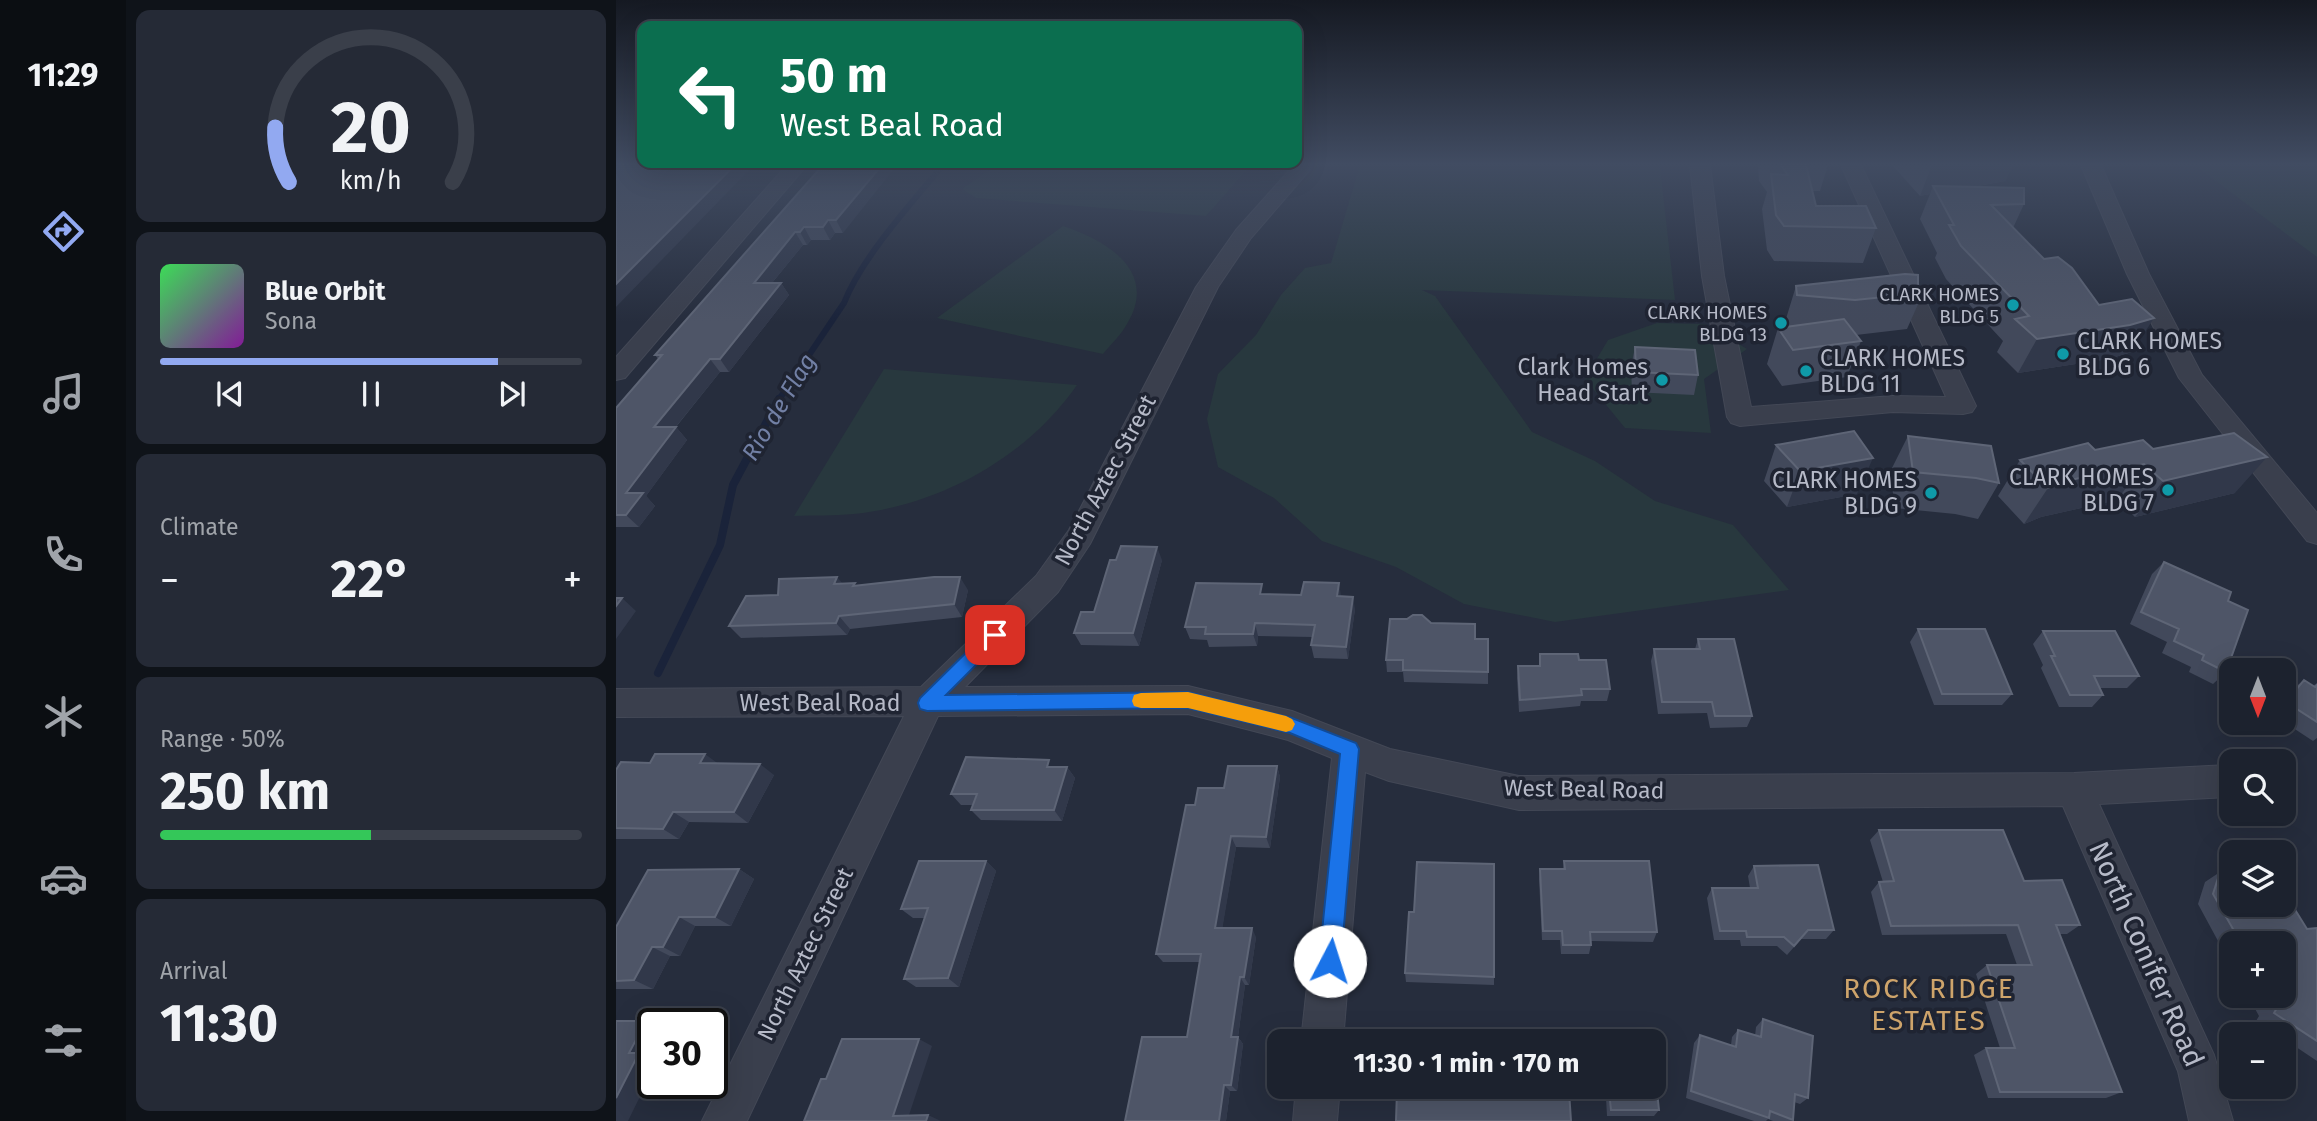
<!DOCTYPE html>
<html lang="en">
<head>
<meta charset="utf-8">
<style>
  body { margin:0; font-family:"Fira Sans",sans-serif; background:#252a36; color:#f1f3f6; height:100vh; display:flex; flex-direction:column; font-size:26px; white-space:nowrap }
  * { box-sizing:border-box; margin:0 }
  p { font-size:23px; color:#a0a4aa }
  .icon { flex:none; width:38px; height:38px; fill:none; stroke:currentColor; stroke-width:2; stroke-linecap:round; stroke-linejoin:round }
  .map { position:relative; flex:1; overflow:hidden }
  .side { display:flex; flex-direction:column; gap:10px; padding:10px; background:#0f1319; width:490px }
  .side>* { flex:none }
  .hud { position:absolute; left:21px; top:21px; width:665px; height:147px; border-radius:14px; box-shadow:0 7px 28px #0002,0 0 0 2px #3a3f4a; background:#0b6e4f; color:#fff; overflow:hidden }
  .needle { width:46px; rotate:180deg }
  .buttons { position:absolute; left:1603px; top:658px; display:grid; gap:14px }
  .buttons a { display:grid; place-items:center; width:77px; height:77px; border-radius:14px; background:#1c222e; box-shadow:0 7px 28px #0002,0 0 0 2px #3a3f4a; font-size:35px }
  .speed { position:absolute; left:21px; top:1008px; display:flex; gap:14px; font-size:35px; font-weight:700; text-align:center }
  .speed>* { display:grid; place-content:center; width:91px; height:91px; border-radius:50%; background:#1c222e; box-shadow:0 7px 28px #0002,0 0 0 2px #3a3f4a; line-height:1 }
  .speed .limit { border:4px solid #111; border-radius:10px; background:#fff; color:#111 }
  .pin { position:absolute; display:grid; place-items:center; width:60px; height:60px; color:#fff; margin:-30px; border-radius:14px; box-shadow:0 4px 10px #0006 }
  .me { position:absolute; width:77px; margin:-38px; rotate:5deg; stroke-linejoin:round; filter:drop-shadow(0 0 5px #0008) }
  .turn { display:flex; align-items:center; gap:24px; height:147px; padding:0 28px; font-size:32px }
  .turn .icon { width:91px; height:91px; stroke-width:2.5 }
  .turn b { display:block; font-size:49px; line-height:60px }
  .big { font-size:52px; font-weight:700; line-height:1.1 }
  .side .card { flex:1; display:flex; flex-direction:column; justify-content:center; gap:10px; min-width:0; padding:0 24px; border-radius:14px; background:#252a36 }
  .side .dial { align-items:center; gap:0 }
  .dial svg { height:182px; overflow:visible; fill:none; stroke:#3a3f4a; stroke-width:7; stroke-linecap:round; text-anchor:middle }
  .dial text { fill:#f1f3f6; stroke:none }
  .song { display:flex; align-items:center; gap:21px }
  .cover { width:84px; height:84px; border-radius:10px; background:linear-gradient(135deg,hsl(130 70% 55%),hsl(290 70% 35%)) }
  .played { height:7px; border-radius:4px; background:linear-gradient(90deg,#92a9f1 80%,#3a3f4a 80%) }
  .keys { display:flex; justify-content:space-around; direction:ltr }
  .heat { display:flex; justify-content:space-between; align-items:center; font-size:38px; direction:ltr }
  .charge { height:10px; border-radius:5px; background:linear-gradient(90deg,#34c759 50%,#3a3f4a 0) }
  .trip { position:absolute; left:651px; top:1029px; width:399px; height:70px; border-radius:14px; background:#1c222e; box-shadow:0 7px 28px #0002,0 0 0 2px #3a3f4a; font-weight:700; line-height:70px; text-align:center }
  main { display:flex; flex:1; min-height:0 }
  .menu { display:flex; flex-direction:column; width:126px; justify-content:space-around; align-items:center; background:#0b0e12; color:#a0a4aa }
  .menu .icon { width:49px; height:49px }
  .menu .current { color:#92a9f1 }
  .menu b { font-size:32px; color:#f1f3f6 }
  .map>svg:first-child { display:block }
</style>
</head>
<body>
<main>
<nav class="menu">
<b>11:29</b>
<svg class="icon current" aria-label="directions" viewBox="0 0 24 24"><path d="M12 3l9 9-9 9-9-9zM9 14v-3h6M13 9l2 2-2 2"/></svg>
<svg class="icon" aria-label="music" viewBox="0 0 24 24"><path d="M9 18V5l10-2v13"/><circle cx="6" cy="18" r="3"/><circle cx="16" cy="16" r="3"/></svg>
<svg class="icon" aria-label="phone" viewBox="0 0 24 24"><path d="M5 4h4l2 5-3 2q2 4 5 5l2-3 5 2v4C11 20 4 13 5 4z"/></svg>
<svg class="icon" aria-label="climate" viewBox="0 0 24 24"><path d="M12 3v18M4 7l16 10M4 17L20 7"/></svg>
<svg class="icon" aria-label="car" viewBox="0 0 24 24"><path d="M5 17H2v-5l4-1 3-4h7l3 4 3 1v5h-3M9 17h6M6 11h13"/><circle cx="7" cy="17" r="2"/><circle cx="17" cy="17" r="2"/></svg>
<svg class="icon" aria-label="filters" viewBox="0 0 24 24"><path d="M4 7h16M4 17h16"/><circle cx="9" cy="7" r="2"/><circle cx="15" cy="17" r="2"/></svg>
</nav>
<section class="side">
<div class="card dial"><svg viewBox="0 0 100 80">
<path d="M14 69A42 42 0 1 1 86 69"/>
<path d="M14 69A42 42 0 0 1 8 45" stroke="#92a9f1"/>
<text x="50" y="56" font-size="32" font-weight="700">20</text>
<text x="50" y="72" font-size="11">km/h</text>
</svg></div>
<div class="card">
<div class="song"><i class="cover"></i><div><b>Blue Orbit</b><p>Sona</p></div></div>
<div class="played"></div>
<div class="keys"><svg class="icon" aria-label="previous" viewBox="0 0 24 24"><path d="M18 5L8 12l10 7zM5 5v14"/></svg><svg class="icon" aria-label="pause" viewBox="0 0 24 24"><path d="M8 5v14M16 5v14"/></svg><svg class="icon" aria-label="next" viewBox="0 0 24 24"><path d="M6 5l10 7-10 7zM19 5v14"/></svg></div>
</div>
<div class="card"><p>Climate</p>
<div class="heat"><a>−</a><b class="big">22°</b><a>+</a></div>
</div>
<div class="card"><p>Range · 50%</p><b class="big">250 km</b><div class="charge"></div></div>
<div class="card"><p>Arrival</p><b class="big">11:30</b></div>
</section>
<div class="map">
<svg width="1701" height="1121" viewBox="0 0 1701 1121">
  <rect width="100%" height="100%" fill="#262d3d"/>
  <path fill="#28383e" d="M381 165H635L590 216 360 198 346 189Z
    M744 165 1044 167 1059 300 806 290 819 296 916 432 979 461 1039 501 1117 525 1173 590 939 622 848 604 780 567 706 541 658 498 602 467 591 419 602 374 640 335 665 295 689 268 715 263Z
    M1579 165H1701V257L1580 166Z
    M447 226C490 240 543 271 511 324 505 335 495 344 487 354L321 318Z
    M1041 323 1089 324 1131 349 1088 379 1095 433 1009 428 969 379 992 340Z
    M268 369 461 385C411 457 325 505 238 514 218 516 198 515 178 516Z"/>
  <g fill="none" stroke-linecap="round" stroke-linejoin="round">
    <path stroke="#1a233a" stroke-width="6" d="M162 401 228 303C246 257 295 204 327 165"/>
    <path stroke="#1a233a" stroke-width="8" d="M42 673 104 545 117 485 163 399"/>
    <g stroke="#434856" stroke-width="2">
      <path id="minor" d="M171 165H191L9 378 0 380V357Z
        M678 165H698L635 238 602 287 474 544 442 592 349 687 572 686 676 711 774 749 903 776 1458 773 1612 765 1615 766V796L1612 797 1483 804 1598 1055 1617 1121H1573L1562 1071 1447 806 903 810 773 781 749 772 727 1041H685L716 758 672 740 572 714 322 716 131 1121H86L288 716 0 717V689L305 687 420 576 453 530 580 287 620 230Z
        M1074 165H1094L1108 276 1135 407 1277 396 1330 397 1225 165H1245L1360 406 1356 412 1347 414 1277 412 1124 426 1115 423 1111 417 1086 276Z
        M1465 165H1485L1533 274 1586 375 1701 513V544L1691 541 1563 378 1511 274Z
        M680 1087H724L721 1121H677Z"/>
    </g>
    <use href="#minor" fill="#3a3f4d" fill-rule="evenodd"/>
  </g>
  <path fill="#42495b" d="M207 165 227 233H219L214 240H195L191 245H187L156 283H165L173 295 113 372H104L60 427 71 440 30 496 39 506 23 527H0V408L42 359 39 355Z
    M1142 165H1212L1204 191H1196L1200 206 1260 228 1247 263 1158 261 1151 250 1146 209 1151 192 1143 181Z
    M1276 165H1397L1389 181 1357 187 1408 204 1397 228 1516 352 1492 359 1402 373 1381 352 1387 341 1330 279 1319 258 1321 253 1304 219 1314 194 1304 196Z
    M1180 286 1302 288 1307 293 1291 329 1240 335 1245 341 1231 377 1166 386 1151 364 1162 328 1169 327V322Z
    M1019 347 1082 375 1078 395 1016 392 1015 367Z
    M1292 436 1383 483 1362 519 1339 514 1279 508 1274 472Z
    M1160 445 1241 494 1171 507 1148 481Z
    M1537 449 1619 493 1519 517 1501 500 1425 517 1408 524 1382 496 1404 460 1479 450Z
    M546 560 523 646 465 645 458 633 478 612Z
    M1548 562 1612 601 1610 672 1597 684 1573 672 1575 667 1546 653 1551 642 1514 624 1536 574Z
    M226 583 241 586 352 590 346 617 234 629 231 635 125 638 113 626 162 595Z
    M648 594 725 597 739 609 732 659 698 658 695 645 697 637 642 636 641 646 593 647 591 640 574 639 569 627Z
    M815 623 859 639H872V684L788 682 787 672H771L770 660Z
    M1302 629 1396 694 1386 705H1318L1294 642Z
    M1427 631 1523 676 1511 688H1484L1487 695 1476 707H1443L1425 668 1427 665 1417 644Z
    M1082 639 1136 716 1131 727 1094 728 1091 713 1042 714 1035 661 1038 649H1079Z
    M924 654 963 660 994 689 991 701H965L964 706 903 712 901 678 902 666H923Z
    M1688 680 1697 686 1701 683V738L1697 741 1668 722V698L1673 692Z
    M101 763 158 775 132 823 73 822 63 839H0V770Z
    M661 766 664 777 654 848 620 847 606 928 640 937 633 985H629L622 1037 627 1044 621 1091H614L610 1121H509L571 1037 584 962H547L540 954 579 805 608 788Z
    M438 767H451L459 778 446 821 365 820 355 810 357 805H345L335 794Z
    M1263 830 1408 881 1464 925 1451 934H1443L1506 1092 1490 1098H1372L1358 1055 1370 1048H1384L1360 974 1371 965H1401L1390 934 1266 935 1255 892 1263 882H1267L1254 840Z
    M370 861 380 871 343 987H300L288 979 309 918H297L285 909Z
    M948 861 1041 932 1037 942 975 941V945L973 954H945L944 940H926L923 879 924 869H947Z
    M1138 866 1218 930 1210 939H1185L1171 955 1161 946H1125L1124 940H1098L1091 898 1096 888H1134L1132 876Z
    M123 869 138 879 115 926H79L64 956H54L37 989H0V927Z
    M1604 872 1691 929 1701 928V1061L1668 1039V1034H1660L1640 1021 1643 1016 1632 996H1668V943H1615V965L1582 904 1589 882Z
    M789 973 878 977V985L790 982Z
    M1147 1019 1192 1098 1184 1104 1178 1102 1177 1120 1175 1121H1157L1152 1119 1150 1121H1138L1070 1098 1078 1043 1084 1035 1115 1045 1116 1037 1122 1030 1139 1036 1140 1027Z
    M1038 1087 1043 1110 1038 1116H991L990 1098H953L787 1091Z"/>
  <path fill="#31384a" d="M119 165H138L0 307V284Z
    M266 165H281L227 233 220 220Z
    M1316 165H1397L1389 181 1321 193 1317 186 1314 194 1304 196Z
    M212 220 219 233 214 240 207 227Z
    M188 227 195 240 191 245 184 232Z
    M179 232 187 245 146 295 138 283Z
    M165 283 173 295 113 372 104 359Z
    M1538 318 1516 352 1492 359 1402 373 1421 339Z
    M94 359 104 372 49 440 38 427Z
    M60 427 71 440 30 496 39 506 23 527 10 515V493Z
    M1651 457 1619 493 1519 517 1547 481Z
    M1257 458 1241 494 1171 507 1184 471Z
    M1528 464 1501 500 1425 517 1408 524 1432 488 1450 481Z
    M541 547 546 560 523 646 517 633Z
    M221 577 232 590 218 584Z
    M344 577 352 590 346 617 338 604Z
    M723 583 725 596H721Z
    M737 597 739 609 732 659 730 647Z
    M6 598 20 611 0 639V606Z
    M223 616 234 629 231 635 220 623Z
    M639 623 642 636 641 646 637 634Z
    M89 754 104 765 84 763Z
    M144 764 158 775 132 823 118 812Z
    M661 766 664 777 654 848 650 837Z
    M451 767 459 778 446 821 438 810Z
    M57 812 73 822 63 839 47 829Z
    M615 836 620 847 605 937 599 928Z
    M370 861 380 871 343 987 332 978Z
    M123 869 138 879 115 926 99 917Z
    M63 917 79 926 64 956 47 947Z
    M636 928 640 937 633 985 628 977Z
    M36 947 54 956 37 989 18 980Z
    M624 977 629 985 621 1044 615 1037Z
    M30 1021 37 1024V1052L34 1057 37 1058V1070L12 1121H0V1098L13 1053Z
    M622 1037 627 1044 621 1091 615 1085Z
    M303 1039 316 1046 291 1121 277 1116Z
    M608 1085 614 1091 610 1121H603Z
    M312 1115 325 1121H310Z"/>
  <path fill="#4e5567" stroke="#5e6576" stroke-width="2" d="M0 165H119L0 284Z
    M207 165H266L220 220H212L207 227H188L184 232H179L138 283H165L104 359H94L38 427H60L10 493H27L10 515H0V408L46 355H39Z
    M1165 165H1190L1200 206H1250L1260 228 1168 226 1160 215 1155 174 1172 175Z
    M1317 186 1408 188V204L1375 205 1428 259 1442 257 1456 268 1483 305 1516 299 1538 318 1514 325 1421 339 1399 319 1413 316 1345 246 1333 225H1338Z
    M1289 274 1302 275V288L1307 293 1239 300 1181 295 1180 286Z
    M1228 319 1245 341 1177 350 1162 328Z
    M1019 347 1079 350 1082 375 1020 372Z
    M1238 431 1257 458 1184 471 1160 445Z
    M1618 433 1651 457 1547 481 1528 464 1450 481 1432 488 1404 460 1472 443 1479 450 1527 440 1537 449Z
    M1292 436 1375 446 1383 483 1360 478 1297 472Z
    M505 546 541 547 517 633H458L465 612H478L494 560H500Z
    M1548 562 1615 592 1612 601 1632 610 1610 672 1586 660 1588 655 1558 641 1563 629 1525 612Z
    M221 577 218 584 239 583 237 586 318 577H344L338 604 223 616 220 623 113 626 130 596 162 595 163 579Z
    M688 582 723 583 721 596 737 597 730 647 695 645 699 625 639 623 637 634H589L590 627H569L580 583 646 584 644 594 685 595Z
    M0 598H6L0 606Z
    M797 615H806L815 623 859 624V639H872V672L787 670V660H770L774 619H791Z
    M1302 629H1369L1396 694H1326Z
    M1427 631H1499L1523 676H1478L1487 695H1454L1435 656H1439Z
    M1082 639H1118L1136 716H1099L1096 702H1046L1038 649H1084Z
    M924 654H962L963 660H990L994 689H965L966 695 904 700 902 666H924Z
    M1688 680 1699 687 1701 685V722L1670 702Z
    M39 754H89L84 763 144 764 118 812H57L47 829 0 828V770L5 762 34 763Z
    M350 757 433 760 431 767H451L438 810H355L361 794H335Z
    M612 766H661L650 837 615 836 599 928H636L628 977H624L615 1037H622L615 1085H608L603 1121H509L526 1037H571L585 954H540L570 805H579L582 788H608Z
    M1263 830H1387L1408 881 1446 880 1464 925H1440L1506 1092H1384L1370 1048H1399L1371 965H1416L1402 925 1275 926 1263 882 1278 881Z
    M303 861H370L332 978 288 979 312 908 285 909Z
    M948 861H1033L1041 932H974L975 945H947L946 931H927L924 869H949Z
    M801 862 878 864V977L789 973 793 912H798Z
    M1202 865 1218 930H1192L1178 946 1168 937H1131L1130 931H1104L1096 888H1142L1138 866Z
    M123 869 99 917H63L47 947H36L18 980 0 981V927L32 870Z
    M1604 872 1615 878V905H1668V892L1691 929 1701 928V1041L1658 1013 1661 1008 1654 996H1668V943H1625L1597 894Z
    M1147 1019 1197 1036 1192 1098 1179 1094 1177 1120 1154 1111 1153 1118 1075 1091 1084 1035 1120 1047 1122 1030 1145 1037Z
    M0 1021H30L13 1053H23L0 1098Z
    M920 1028H966L1021 1033 1022 1041H789V1029H840V1037L920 1038Z
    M226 1039H303L277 1116 312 1115 310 1121H188L205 1079H210Z
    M1038 1064 1043 1110H995L993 1091H953L955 1121H780L781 1091H787V1087H1038Z"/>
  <linearGradient id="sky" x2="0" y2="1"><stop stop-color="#151922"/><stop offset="0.51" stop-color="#414c62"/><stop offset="1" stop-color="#414c62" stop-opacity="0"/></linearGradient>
  <rect width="1701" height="322" fill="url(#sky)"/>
  <path fill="#1a73e8" stroke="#114b97" stroke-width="2" d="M379 628 385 630 388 635 385 640 330 695 572 692 676 718 740 743 743 749 725 961 721 969 714 972 706 969 703 961 724 754 674 733 572 708 311 711 304 709 302 703 304 698 373 630Z"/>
  <path fill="#f59e0b" d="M572 692 670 716 676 719 679 724 676 730 670 732 572 708H525L518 706 516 701 518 695 525 693Z"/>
  <g fill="#0f9aa8" stroke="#1f2432" stroke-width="2.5">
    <circle cx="1397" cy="305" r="7"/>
    <circle cx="1165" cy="323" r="7"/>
    <circle cx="1447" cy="354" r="7"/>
    <circle cx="1190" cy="371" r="7"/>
    <circle cx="1046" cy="380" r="7"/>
    <circle cx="1552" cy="490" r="7"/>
    <circle cx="1315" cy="493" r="7"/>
  </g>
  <g text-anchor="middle" stroke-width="7" stroke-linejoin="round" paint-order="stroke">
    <g font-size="19" fill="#b6bac8" stroke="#1f2432" text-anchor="end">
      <text x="1383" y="301">CLARK HOMES<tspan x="1383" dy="22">BLDG 5</tspan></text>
      <text x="1151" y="319">CLARK HOMES<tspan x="1151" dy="22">BLDG 13</tspan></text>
    </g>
    <g font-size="23" fill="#b6bac8" stroke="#1f2432" text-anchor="end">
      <text x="1461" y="349" text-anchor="start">CLARK HOMES<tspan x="1461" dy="26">BLDG 6</tspan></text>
      <text x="1204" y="366" text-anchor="start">CLARK HOMES<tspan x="1204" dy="26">BLDG 11</tspan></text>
      <text x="1032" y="375">Clark Homes<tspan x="1032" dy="26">Head Start</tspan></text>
      <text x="1538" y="485">CLARK HOMES<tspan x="1538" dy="26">BLDG 7</tspan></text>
      <text x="1301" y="488">CLARK HOMES<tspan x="1301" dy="26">BLDG 9</tspan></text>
    </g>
    <g font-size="23" fill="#b6bac8" stroke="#1f2432">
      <text transform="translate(489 480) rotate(-62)" y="8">North Aztec Street</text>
      <text x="204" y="711">West Beal Road</text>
      <text transform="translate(968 789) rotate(1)" y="8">West Beal Road</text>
      <text transform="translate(189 954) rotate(-64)" y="8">North Aztec Street</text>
    </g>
    <g font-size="24" font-style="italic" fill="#7280a5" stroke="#1f2432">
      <text transform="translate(163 407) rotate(-59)" y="8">Rio de Flag</text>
    </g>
    <g font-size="28" fill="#b6bac8" stroke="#1f2432">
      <text transform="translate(1531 954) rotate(66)" y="10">North Conifer Road</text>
    </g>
    <g font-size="28" letter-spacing="2" fill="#cea46b" stroke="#1f2432">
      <text x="1313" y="998">ROCK RIDGE<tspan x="1313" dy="32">ESTATES</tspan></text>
    </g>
  </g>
</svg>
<div class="buttons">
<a><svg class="needle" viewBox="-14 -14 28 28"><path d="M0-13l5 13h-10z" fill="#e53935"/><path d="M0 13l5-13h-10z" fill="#a0a4aa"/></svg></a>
<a><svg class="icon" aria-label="search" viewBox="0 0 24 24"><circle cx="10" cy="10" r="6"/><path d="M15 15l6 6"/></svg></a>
<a><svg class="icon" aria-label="layers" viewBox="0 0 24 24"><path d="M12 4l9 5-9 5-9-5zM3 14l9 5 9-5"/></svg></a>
<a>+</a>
<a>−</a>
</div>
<div class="speed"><div class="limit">30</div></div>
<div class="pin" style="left:379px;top:635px;background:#d93025"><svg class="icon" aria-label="arrive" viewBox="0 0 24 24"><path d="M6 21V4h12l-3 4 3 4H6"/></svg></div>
<svg class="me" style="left:714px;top:961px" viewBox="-20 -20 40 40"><circle r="19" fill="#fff"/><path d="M0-13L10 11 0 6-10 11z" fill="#1a73e8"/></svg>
<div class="trip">11:30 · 1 min · 170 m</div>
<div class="hud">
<div class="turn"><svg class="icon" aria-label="left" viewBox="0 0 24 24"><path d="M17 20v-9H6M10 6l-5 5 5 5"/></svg><div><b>50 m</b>West Beal Road</div></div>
</div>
</div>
</main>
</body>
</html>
